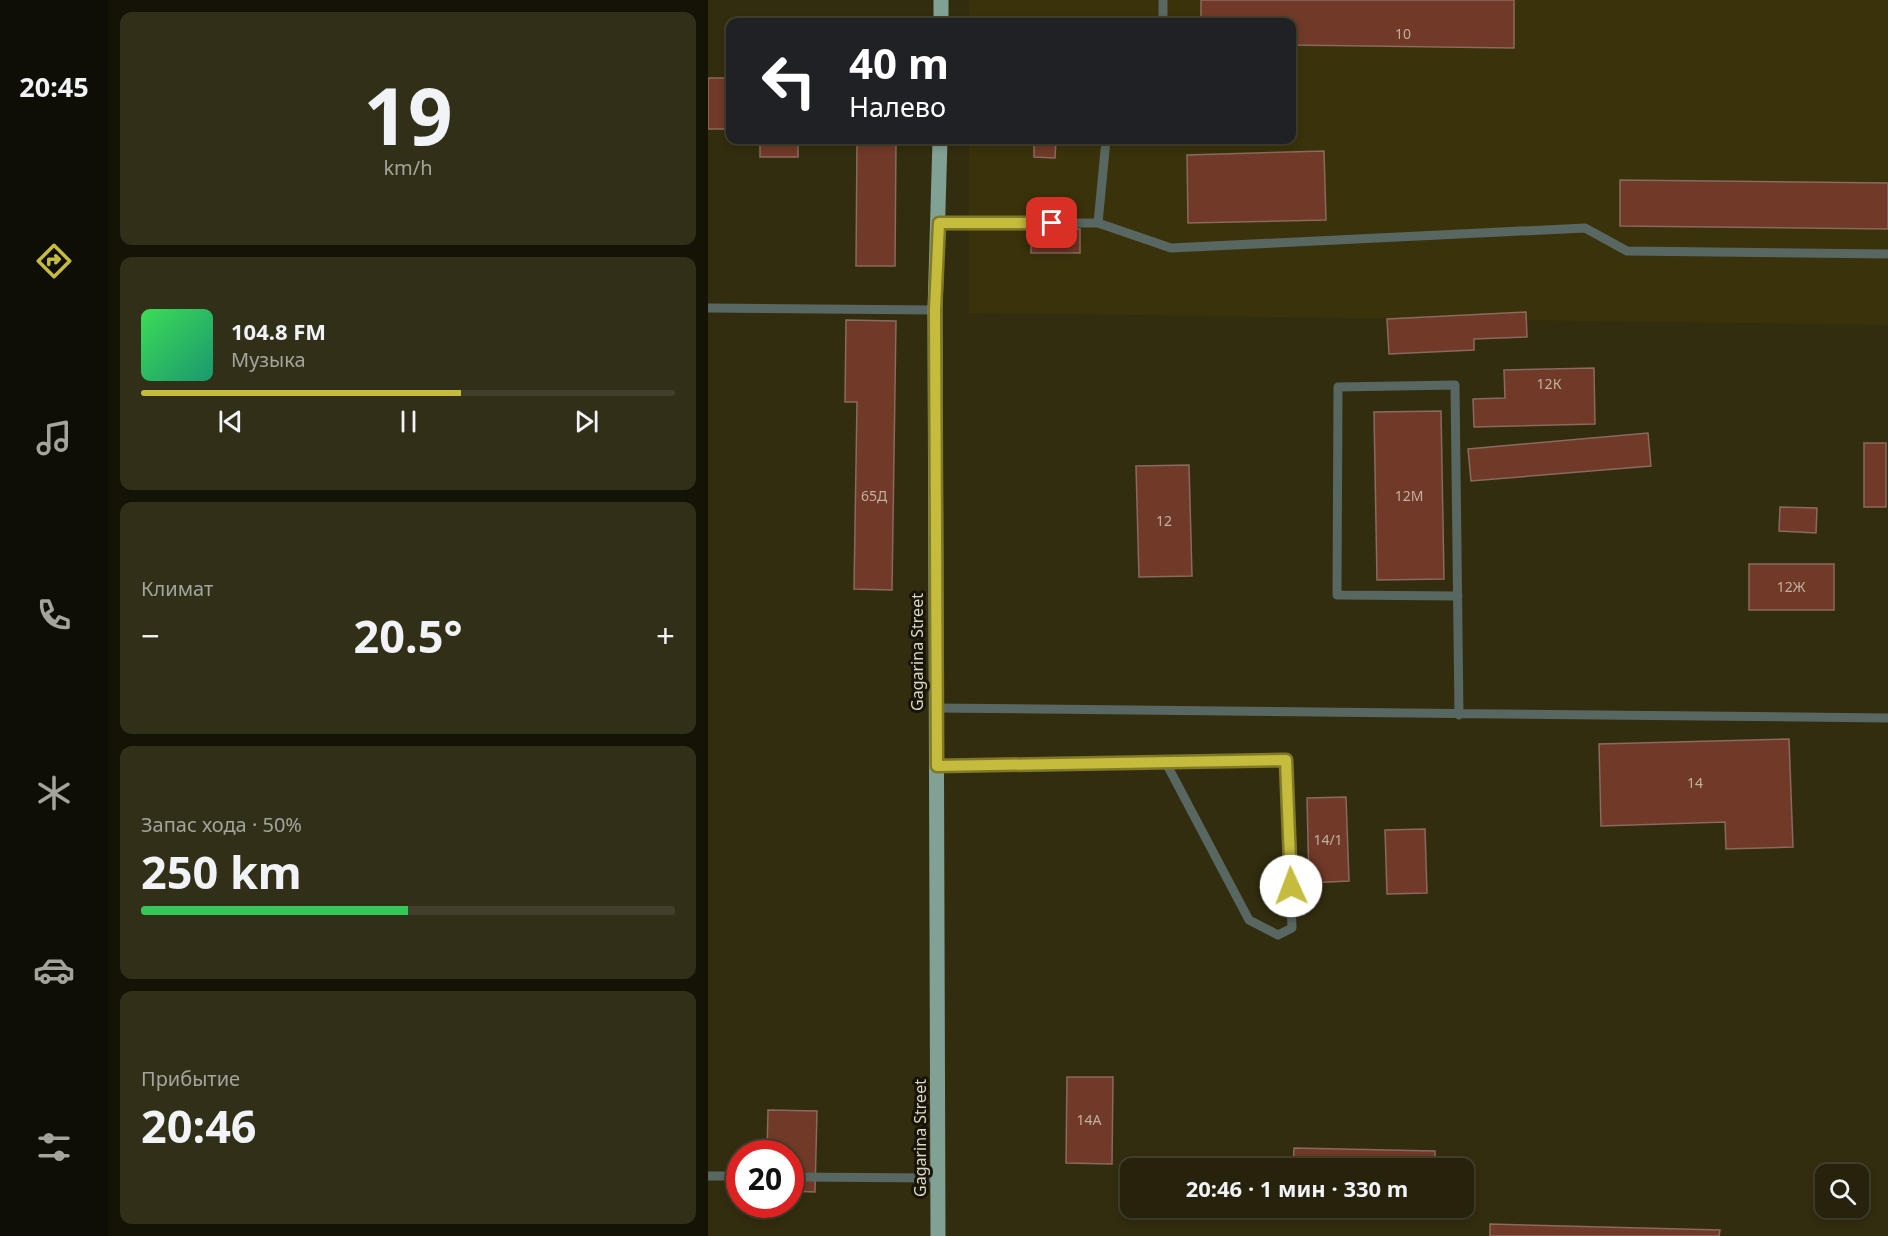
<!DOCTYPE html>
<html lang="ru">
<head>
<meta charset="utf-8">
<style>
  body { margin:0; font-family:"Noto Sans",sans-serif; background:#322f19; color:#f1f3f6; height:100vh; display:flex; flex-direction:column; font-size:22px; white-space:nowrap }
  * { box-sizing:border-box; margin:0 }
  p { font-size:20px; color:#a4a49d }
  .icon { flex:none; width:33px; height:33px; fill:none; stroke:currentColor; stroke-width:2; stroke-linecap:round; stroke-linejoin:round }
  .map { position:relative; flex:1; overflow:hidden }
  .details { display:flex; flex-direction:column; gap:12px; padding:12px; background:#151306; width:600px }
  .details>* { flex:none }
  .guide { position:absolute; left:18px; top:18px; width:570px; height:126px; border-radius:12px; box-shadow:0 3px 9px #0003,0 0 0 2px #423f2c; background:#202124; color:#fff; overflow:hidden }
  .controls { position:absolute; left:1107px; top:1164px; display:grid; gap:12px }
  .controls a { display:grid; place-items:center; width:54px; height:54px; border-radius:12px; background:#26220b; box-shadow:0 3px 9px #0003,0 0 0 2px #423f2c; font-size:30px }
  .speed { position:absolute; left:18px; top:1140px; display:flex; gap:12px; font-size:30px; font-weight:700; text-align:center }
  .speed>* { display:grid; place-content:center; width:78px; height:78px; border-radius:50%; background:#26220b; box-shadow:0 3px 9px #0003,0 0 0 2px #423f2c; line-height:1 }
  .speed .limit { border:9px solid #d22; background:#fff; color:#111 }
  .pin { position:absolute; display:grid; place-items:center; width:51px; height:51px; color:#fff; margin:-26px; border-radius:12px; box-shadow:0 3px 9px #0006 }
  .me { position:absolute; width:66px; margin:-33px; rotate:358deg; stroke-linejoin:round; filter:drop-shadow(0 0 4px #0008) }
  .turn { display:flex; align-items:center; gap:21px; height:126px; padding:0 24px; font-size:27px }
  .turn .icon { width:78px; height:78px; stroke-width:2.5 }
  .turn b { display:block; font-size:42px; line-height:51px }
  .big { font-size:45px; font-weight:700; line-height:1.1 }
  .details .tile { flex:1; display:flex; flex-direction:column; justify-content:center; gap:9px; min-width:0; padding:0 21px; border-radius:12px; background:#322f19 }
  .details .dial { align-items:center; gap:0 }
  .dial b { font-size:78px; line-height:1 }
  .song { display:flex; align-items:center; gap:18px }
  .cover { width:72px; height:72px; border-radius:9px; background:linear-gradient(135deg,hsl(130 70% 55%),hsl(160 70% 35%)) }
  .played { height:6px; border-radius:3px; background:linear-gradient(90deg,#c5bc3d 60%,#423f2c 60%) }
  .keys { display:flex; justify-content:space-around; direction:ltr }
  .heat { display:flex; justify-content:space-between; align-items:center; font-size:33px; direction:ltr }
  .charge { height:9px; border-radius:4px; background:linear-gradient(90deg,#34c759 50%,#423f2c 0) }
  .trip { position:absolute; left:412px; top:1158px; width:354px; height:60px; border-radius:12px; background:#26220b; box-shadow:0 3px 9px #0003,0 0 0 2px #423f2c; font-weight:700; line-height:60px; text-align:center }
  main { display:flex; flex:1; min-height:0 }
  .menu { display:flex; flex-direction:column; width:108px; justify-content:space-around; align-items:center; background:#0f0e04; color:#a4a49d }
  .menu .icon { width:42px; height:42px }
  .menu .selected { color:#c5bc3d }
  .menu b { font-size:27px; color:#f1f3f6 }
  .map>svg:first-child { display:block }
</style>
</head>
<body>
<main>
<nav class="menu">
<b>20:45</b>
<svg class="icon selected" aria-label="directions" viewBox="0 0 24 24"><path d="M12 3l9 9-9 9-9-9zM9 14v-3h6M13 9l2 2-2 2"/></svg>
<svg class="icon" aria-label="music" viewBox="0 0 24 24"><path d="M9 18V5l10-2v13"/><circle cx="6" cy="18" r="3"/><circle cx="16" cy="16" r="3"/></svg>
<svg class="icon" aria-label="phone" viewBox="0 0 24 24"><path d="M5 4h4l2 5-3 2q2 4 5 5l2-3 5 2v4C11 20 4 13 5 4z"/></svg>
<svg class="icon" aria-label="climate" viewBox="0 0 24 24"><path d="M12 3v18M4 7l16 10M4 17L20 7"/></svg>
<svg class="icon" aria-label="car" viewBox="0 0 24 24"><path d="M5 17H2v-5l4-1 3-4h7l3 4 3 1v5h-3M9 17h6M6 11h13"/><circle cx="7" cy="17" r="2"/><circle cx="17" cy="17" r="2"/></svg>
<svg class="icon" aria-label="filters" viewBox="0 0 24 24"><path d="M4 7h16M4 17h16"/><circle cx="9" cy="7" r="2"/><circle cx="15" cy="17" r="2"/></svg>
</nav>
<section class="details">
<div class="tile dial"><b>19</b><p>km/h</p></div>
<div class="tile">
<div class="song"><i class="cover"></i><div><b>104.8 FM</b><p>Музыка</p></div></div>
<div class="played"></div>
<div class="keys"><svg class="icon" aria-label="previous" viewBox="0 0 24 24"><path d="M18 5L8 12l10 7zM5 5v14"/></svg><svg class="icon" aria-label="pause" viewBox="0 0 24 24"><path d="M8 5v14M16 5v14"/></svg><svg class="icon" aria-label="next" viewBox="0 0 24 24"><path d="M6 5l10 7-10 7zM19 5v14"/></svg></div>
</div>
<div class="tile"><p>Климат</p>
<div class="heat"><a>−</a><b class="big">20.5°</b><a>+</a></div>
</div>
<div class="tile"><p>Запас хода · 50%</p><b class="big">250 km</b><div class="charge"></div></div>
<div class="tile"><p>Прибытие</p><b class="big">20:46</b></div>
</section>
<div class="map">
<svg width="1180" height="1236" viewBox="0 0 1180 1236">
  <rect width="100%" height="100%" fill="#322d0f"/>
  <path fill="#39320b" d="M261 0H1180V325L261 313V140H584V22H261Z"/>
  <path fill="#703928" stroke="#8a695e" stroke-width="1.5" d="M493 0H806V48L584 45V22H493Z
    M0 78H22V129H0Z
    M52 140H90V157H52Z
    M149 140H188L187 266H148Z
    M326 140H348L347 158 326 157Z
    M616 151 618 220 480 223 479 155Z
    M912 180 1180 183V229L912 226Z
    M323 228 372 229V253H323Z
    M818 312 819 337 766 339V350L681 354 679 319Z
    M138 320 188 321 184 590 146 589 149 402H137Z
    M886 368 887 424 766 427 765 399 797 398 796 370Z
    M733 411 736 579 669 580 666 412Z
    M940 433 943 466 763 481 760 449Z
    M1156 443H1178V507H1156Z
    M481 465 484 576 431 577 428 466Z
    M1072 507 1109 508 1108 533 1071 531Z
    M1041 564H1126V610H1041Z
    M1081 739 1085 847 1018 849 1017 822 893 826 891 744Z
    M638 797 641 881 601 883 599 798Z
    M717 829 719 893 679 894 677 830Z
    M359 1077H405L404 1164 358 1163Z
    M60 1110 109 1111 107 1192 82 1191V1154H59Z
    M586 1148 727 1151V1168H585Z
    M585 1208H726V1215L585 1213Z
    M782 1224 1012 1230 1011 1236H782Z"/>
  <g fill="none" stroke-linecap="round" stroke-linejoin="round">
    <path stroke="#586761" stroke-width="9" d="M455 22V0
      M231 223H390L463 248 877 228 919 251 1180 254
      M390 223 398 140
      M0 308 227 310
      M750 596 629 595 630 387 747 385 751 715
      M227 708 1180 718
      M229 766 578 760 584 928 570 935 541 920 458 763
      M0 1176H32
      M82 1177 230 1178"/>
    <path stroke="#81a194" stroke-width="15" d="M233 22V0
      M230 1236 227 310 232 140"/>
  </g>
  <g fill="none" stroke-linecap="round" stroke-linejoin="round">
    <g stroke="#807a28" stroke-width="15">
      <path id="route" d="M344 223H231L227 310 229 766 578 760 583 886"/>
    </g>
    <use href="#route" stroke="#c5bc3d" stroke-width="10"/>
  </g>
  <g text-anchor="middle" stroke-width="6" stroke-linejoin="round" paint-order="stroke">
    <g font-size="14" fill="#c1b19f">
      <text x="695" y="39">10</text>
      <text x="841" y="389">12К</text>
      <text x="166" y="501">65Д</text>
      <text x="701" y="501">12М</text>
      <text x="456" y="526">12</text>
      <text x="1083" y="592">12Ж</text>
      <text x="987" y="788">14</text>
      <text x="620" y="845">14/1</text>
      <text x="381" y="1125">14А</text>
    </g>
    <g font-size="16" fill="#dcd9c7" stroke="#181508">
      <text transform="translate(209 652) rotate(-90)" y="6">Gagarina Street</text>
      <text transform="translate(212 1138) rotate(-90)" y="6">Gagarina Street</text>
    </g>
  </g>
</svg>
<div class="controls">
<a><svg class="icon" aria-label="search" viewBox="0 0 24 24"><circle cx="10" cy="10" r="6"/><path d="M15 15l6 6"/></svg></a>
</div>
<div class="speed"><div class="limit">20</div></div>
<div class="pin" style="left:344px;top:223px;background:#d93025"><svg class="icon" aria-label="arrive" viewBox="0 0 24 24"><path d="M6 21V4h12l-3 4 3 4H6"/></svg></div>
<svg class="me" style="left:583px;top:886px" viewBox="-20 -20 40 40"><circle r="19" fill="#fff"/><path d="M0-13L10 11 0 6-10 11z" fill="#c5bc3d"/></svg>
<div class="trip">20:46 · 1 мин · 330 m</div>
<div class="guide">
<div class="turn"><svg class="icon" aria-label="left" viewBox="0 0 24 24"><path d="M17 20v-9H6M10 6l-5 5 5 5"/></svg><div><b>40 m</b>Налево</div></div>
</div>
</div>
</main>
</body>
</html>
